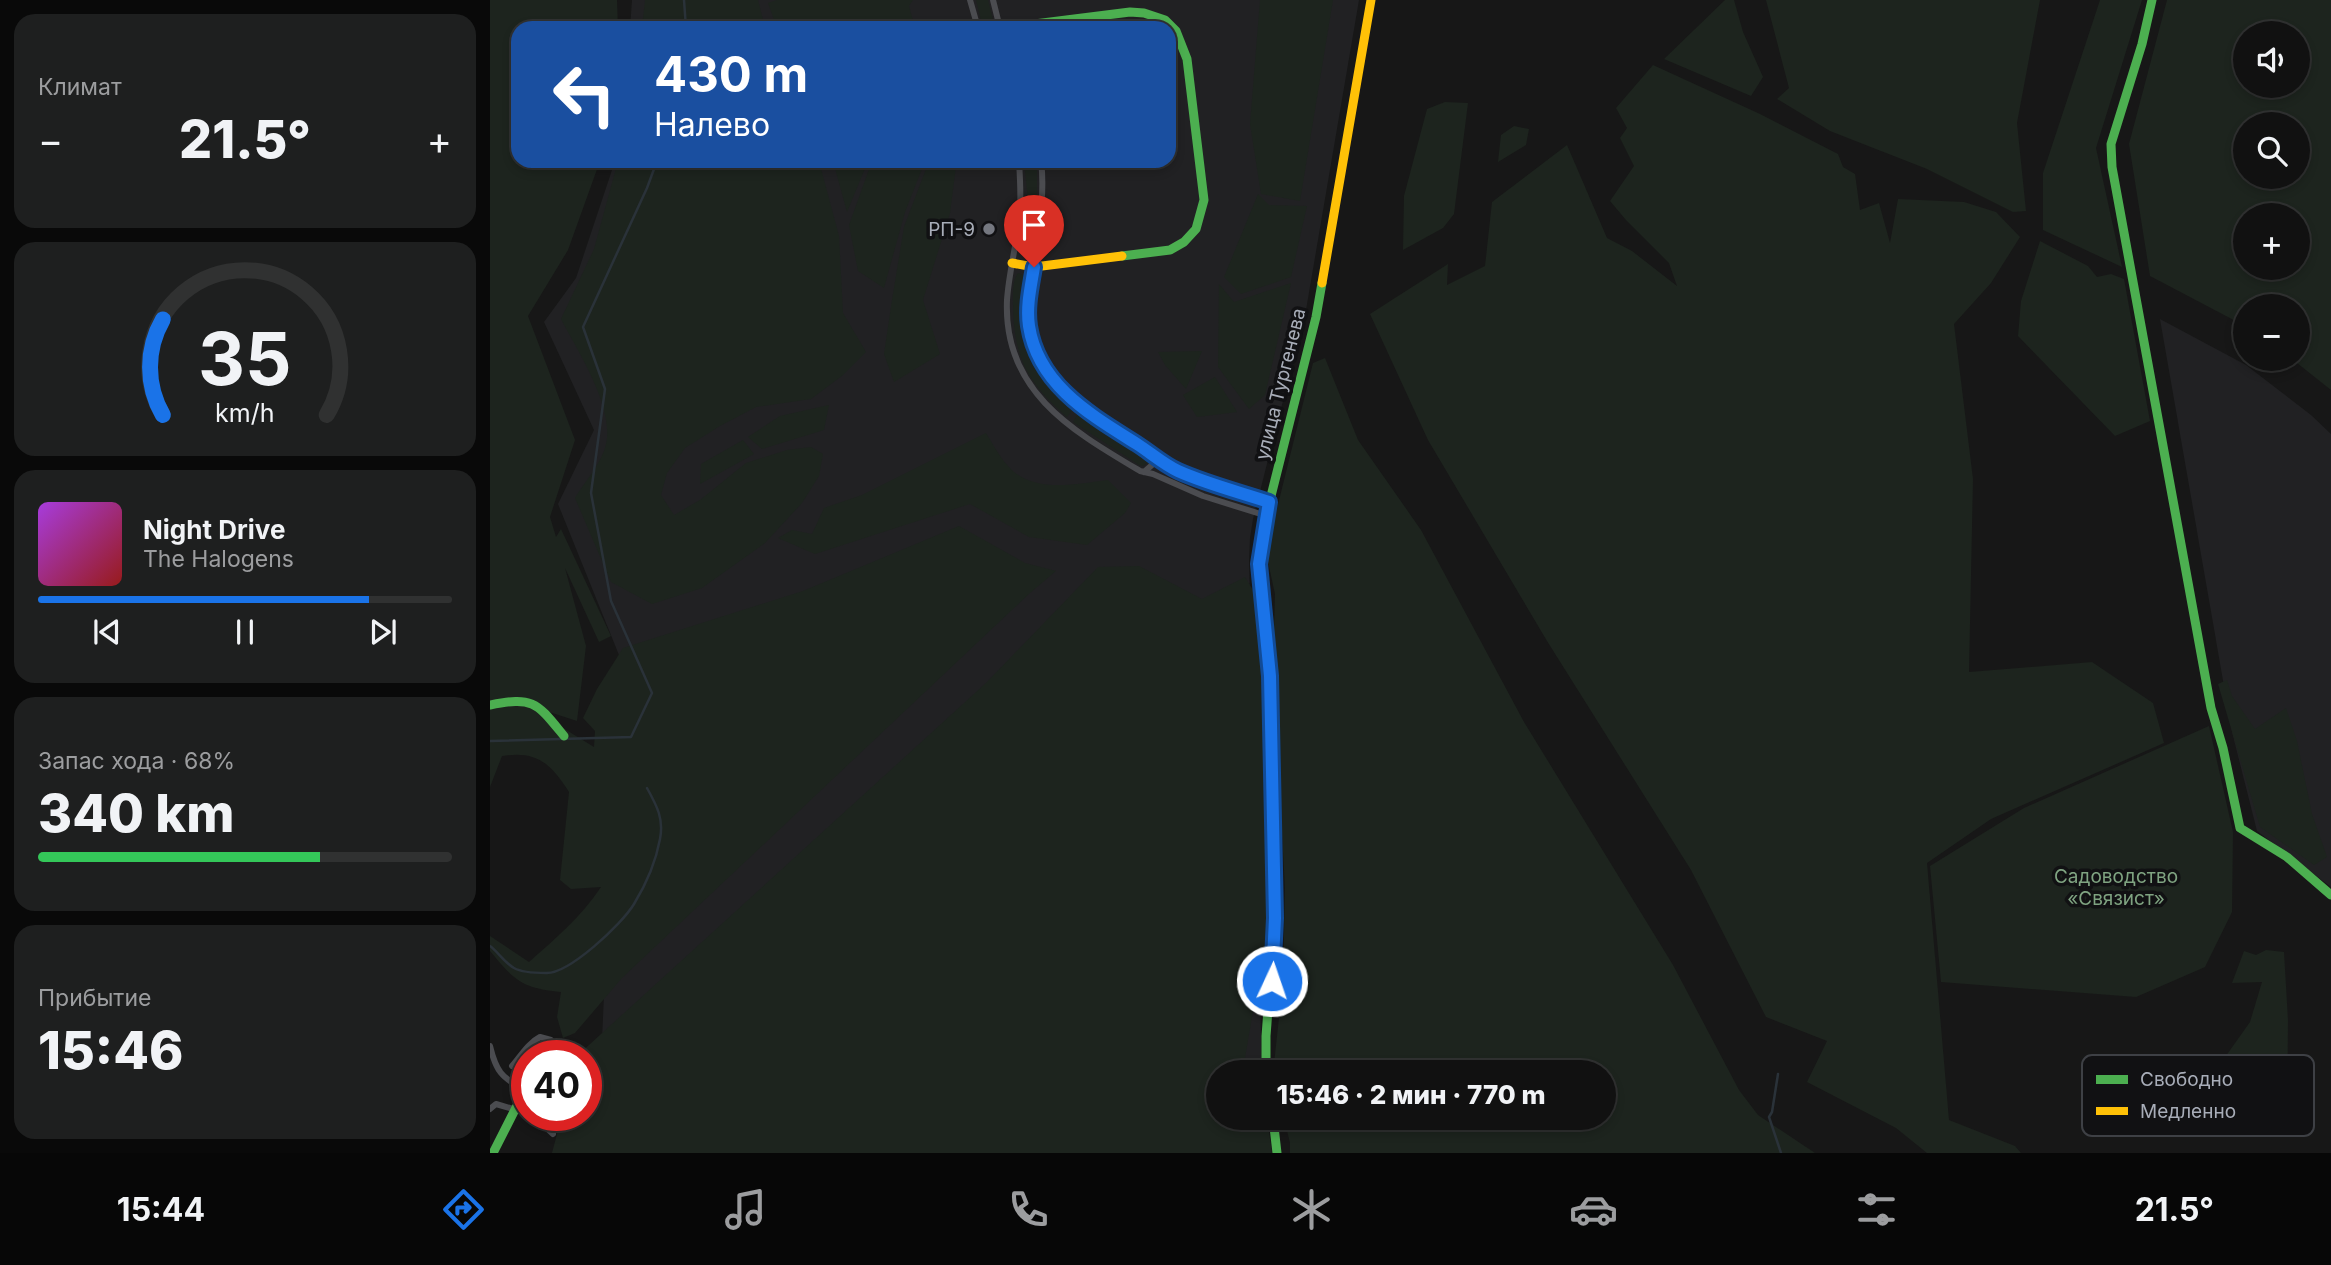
<!DOCTYPE html>
<html lang="ru">
<head>
<meta charset="utf-8">
<style>
  body { margin:0; font-family:Inter,sans-serif; background:#1e1f1f; color:#f1f3f6; height:100vh; display:flex; flex-direction:column; font-size:26px; white-space:nowrap }
  * { box-sizing:border-box; margin:0 }
  p { font-size:23px; color:#9c9d9f }
  .icon { flex:none; width:38px; height:38px; fill:none; stroke:currentColor; stroke-width:2; stroke-linecap:round; stroke-linejoin:round }
  .map { position:relative; flex:1; overflow:hidden }
  .side { display:flex; flex-direction:column; gap:14px; padding:14px; background:#090909; width:490px }
  .side>* { flex:none }
  .guide { position:absolute; left:21px; top:21px; width:665px; height:147px; border-radius:21px; box-shadow:0 4px 10px #0003,0 0 0 2px #303131; background:#1a4fa0; color:#fff; overflow:hidden }
  .tools { position:absolute; left:1743px; top:21px; display:grid; gap:14px }
  .tools a { display:grid; place-items:center; width:77px; height:77px; border-radius:50%; background:#111; box-shadow:0 4px 10px #0003,0 0 0 2px #303131; font-size:35px }
  .speed { position:absolute; left:21px; top:1040px; display:flex; gap:14px; font-size:35px; font-weight:700; text-align:center }
  .speed>* { display:grid; place-content:center; width:91px; height:91px; border-radius:50%; background:#111; box-shadow:0 4px 10px #0003,0 0 0 2px #303131; line-height:1 }
  .speed .limit { border:10px solid #d22; background:#fff; color:#111 }
  .pin { position:absolute; display:grid; place-items:center; width:60px; height:60px; color:#fff; margin:-72px -30px; border-radius:50% 50% 50% 0; rotate:-45deg; box-shadow:0 0 7px #0007 }
  .pin .icon { rotate:45deg }
  .me { position:absolute; width:77px; margin:-38px; rotate:3deg; stroke-linejoin:round; filter:drop-shadow(0 0 5px #0008) }
  .turn { display:flex; align-items:center; gap:24px; height:147px; padding:0 28px; font-size:32px }
  .turn .icon { width:91px; height:91px; stroke-width:2.5 }
  .turn b { display:block; font-size:49px; line-height:60px }
  .big { font-size:52px; font-weight:800; line-height:1.1 }
  .side .card { flex:1; display:flex; flex-direction:column; justify-content:center; gap:10px; min-width:0; padding:0 24px; border-radius:21px; background:#1e1f1f }
  .side .dial { align-items:center; gap:0 }
  .dial svg { height:182px; overflow:visible; fill:none; stroke:#303131; stroke-width:7; stroke-linecap:round; text-anchor:middle }
  .dial text { fill:#f1f3f6; stroke:none }
  .song { display:flex; align-items:center; gap:21px }
  .cover { width:84px; height:84px; border-radius:10px; background:linear-gradient(135deg,hsl(280 70% 55%),hsl(0 70% 35%)) }
  .played { height:7px; border-radius:4px; background:linear-gradient(90deg,#1a73e8 80%,#303131 80%) }
  .keys { display:flex; justify-content:space-around; direction:ltr }
  .heat { display:flex; justify-content:space-between; align-items:center; font-size:38px; direction:ltr }
  .charge { height:10px; border-radius:5px; background:linear-gradient(90deg,#34c759 68%,#303131 0) }
  .trip { position:absolute; left:716px; top:1060px; width:410px; height:70px; border-radius:35px; background:#111; box-shadow:0 4px 10px #0003,0 0 0 2px #303131; font-weight:800; line-height:70px; text-align:center }
  .tabs { display:flex; height:112px; justify-content:space-around; align-items:center; background:#070707; color:#9c9d9f }
  .tabs .icon { width:49px; height:49px }
  .tabs .selected { color:#1a73e8 }
  .tabs b { font-size:32px; color:#f1f3f6 }
  main { display:flex; flex:1; min-height:0 }
  .map>svg:first-child { display:block }
</style>
</head>
<body>
<main>
<section class="side">
<div class="card"><p>Климат</p>
<div class="heat"><a>−</a><b class="big">21.5°</b><a>+</a></div>
</div>
<div class="card dial"><svg viewBox="0 0 100 80">
<path d="M14 69A42 42 0 1 1 86 69"/>
<path d="M14 69A42 42 0 0 1 14 27" stroke="#1a73e8"/>
<text x="50" y="56" font-size="32" font-weight="700">35</text>
<text x="50" y="72" font-size="11">km/h</text>
</svg></div>
<div class="card">
<div class="song"><i class="cover"></i><div><b>Night Drive</b><p>The Halogens</p></div></div>
<div class="played"></div>
<div class="keys"><svg class="icon" aria-label="previous" viewBox="0 0 24 24"><path d="M18 5L8 12l10 7zM5 5v14"/></svg><svg class="icon" aria-label="pause" viewBox="0 0 24 24"><path d="M8 5v14M16 5v14"/></svg><svg class="icon" aria-label="next" viewBox="0 0 24 24"><path d="M6 5l10 7-10 7zM19 5v14"/></svg></div>
</div>
<div class="card"><p>Запас хода · 68%</p><b class="big">340 km</b><div class="charge"></div></div>
<div class="card"><p>Прибытие</p><b class="big">15:46</b></div>
</section>
<div class="map">
<svg width="1841" height="1153" viewBox="0 0 1841 1153">
  <rect width="100%" height="100%" fill="#171717"/>
  <path fill="#212123" d="M142 0H869L816 310 763 519 760 538 759 561 772 1073H728V1118L107 1153 129 655 68 504 104 430 54 322 86 278 125 161H679V28H140Z
    M1670 319 1756 365 1821 415 1841 434V887L1767 831 1742 732Z"/>
  <path fill="#1d241e" fill-rule="evenodd" d="M0 0H127L128 28H28V161H110L78 250 38 316 85 440 60 517 66 537 71 529 121 636 109 642 75 568 96 646 87 721 50 709 60 720 104 747 105 731 93 718 107 689 133 648 313 591 469 526 535 563 566 571 540 593 132 978 85 1033 73 1038 67 1017 71 992C31 988 25 981 0 951V936L39 962C65 939 92 916 111 887L81 889 70 880 79 792C61 764 47 750 12 756L0 787Z
    M155 0H268L275 28H152Z
    M287 0H423L419 6 425 28H287L278 3Z
    M486 0H498L505 28H493Z
    M770 0H843L810 201 771 194 760 124Z
    M1235 0H1244L1253 32 1273 77 1261 96 1174 59Z
    M1276 0H1550L1527 123 1536 211 1523 212 1437 169 1340 131 1287 99 1299 88Z
    M1610 0H1652L1606 148 1632 267 1553 230V173Z
    M1677 0H1841V390L1802 359H1808V306H1755V326L1660 276 1639 144ZM1755 33H1808V86H1755ZM1755 124H1808V177H1755ZM1755 215H1808V268H1755Z
    M1163 65 1270 114 1348 154 1353 167 1365 174 1370 210 1389 203 1400 243 1408 199 1474 202 1506 212 1530 237 1501 283 1464 324 1483 479 1479 672 1602 662 1663 703 1674 743 1501 819 1437 863 1459 1120 1525 1146 1531 1153H1437L1406 1128 1317 1082 1337 1041 1276 1017 1201 870 1057 641 938 440 880 314 958 264 957 285 995 266 1002 202 1077 145 1117 238 1142 251 1187 286 1179 263 1136 220 1120 201 1144 166 1130 138 1137 128 1126 108Z
    M955 102 978 103 964 214 953 228 913 250 914 196 937 109Z
    M1024 126 1039 129 1036 145 1008 162 1011 135Z
    M128 161H329L349 236 353 313 376 352 353 375 321 399 266 407 230 426 195 448 177 473 171 495 184 515 210 500 256 463 297 450 321 447 333 454 329 476 312 503 275 543 212 588 162 604 121 582 85 498C94 483 108 467 114 451 129 413 88 352 71 319L104 249Z
    M343 161H378L357 212Z
    M382 161H435L415 212 394 288 368 271 359 225Z
    M439 161H469L466 166 460 213 433 300 450 354 404 382 394 354 402 300 414 227Z
    M534 161H546L547 168V212L541 256 537 261 532 254 539 210Z
    M768 194 779 205 817 206 801 277 751 294 734 277Z
    M1550 241 1598 266 1607 277 1621 274 1634 279 1660 421 1625 436 1528 336 1531 301Z
    M528 273 536 276C537 292 532 309 534 325 537 359 559 387 584 408L577 417C537 382 524 358 523 305 523 295 522 281 528 273Z
    M801 283 775 395 759 409 728 367 729 284 744 302Z
    M712 351 696 389 675 365 668 352Z
    M835 358 868 440 931 530 1034 722 1183 965 1249 1090 1268 1115 1325 1153H800V1143L794 1118H1113V1073H783L793 981 795 888 783 669 785 594 776 553 823 363Z
    M725 377 747 412 707 417 693 395Z
    M339 405 334 430 272 449 258 437 290 416Z
    M589 412 654 455 657 457V463L653 466 649 465 583 422Z
    M496 433C503 444 509 456 518 466 542 494 585 484 618 480L641 503 635 513 597 545 539 537 480 504 325 554 288 538 302 530 322 534 334 508 372 495Z
    M253 440 264 454 210 484 211 464Z
    M649 566 712 599 755 577 766 595 773 697 781 875 776 1001 763 1011 755 1058 769 1061 770 1073H728V1118H777L782 1153H62L72 1115H96V1055H88L496 683 608 567Z
    M1737 680 1742 696 1765 729 1796 708 1807 741 1822 814 1837 857 1824 865 1770 827 1728 684Z
    M1719 726 1743 832 1742 912 1715 967 1646 997 1451 982 1440 866 1534 808Z
    M1776 950 1794 952 1798 1020 1797 1124 1768 1133 1724 1135 1719 1116 1694 1109 1703 1079 1721 1077 1760 1022 1772 982 1742 983 1754 951 1766 955Z"/>
  <g fill="none" stroke-linecap="round" stroke-linejoin="round">
    <path stroke="#2a3239" stroke-width="2.5" d="M194 0 196 28
      M0 741 141 737 162 693 121 601 101 493 115 389 93 327 157 188 167 161
      M0 946C8 952 15 963 24 968 31 972 48 973 56 973 79 974 132 924 144 904 155 886 166 861 170 839 174 819 167 806 157 788
      M1288 1074 1282 1112 1279 1117 1291 1153"/>
    <path stroke="#4b4c50" stroke-width="6" d="M480 0 488 28
      M503 0 510 28
      M529 161C530 177 531 194 530 209 528 240 519 270 517 300 513 391 581 430 650 471L663 474 713 496 777 516
      M551 161C558 215 536 268 539 321 542 381 599 413 643 442 658 451 672 463 688 471 717 484 749 492 779 502
      M654 472 662 465 661 453
      M0 1046C6 1071 11 1077 34 1090
      M22 1066C31 1056 37 1044 50 1037L61 1040 62 1047 57 1055
      M0 1109 6 1104 37 1113
      M43 1115 63 1134"/>
    <path stroke="#4caf50" stroke-width="9" d="M1662 0 1652 44 1621 144 1622 167 1721 708 1733 748 1750 828 1797 857 1841 895
      M513 28 640 12 654 13 675 20 686 31 697 59 714 200 706 229 694 242 680 250 632 256
      M0 705C44 696 47 703 74 736
      M776 1073V1036L785 918 780 676 769 564 778 508 826 317 832 283
      M783 1118 787 1153
      M3 1153 37 1086"/>
    <path stroke="#ffc107" stroke-width="9" d="M522 263 544 267 632 256
      M832 283 881 0"/>
  </g>
  <g fill="none" stroke-linecap="round" stroke-linejoin="round">
    <g stroke="#114b97" stroke-width="18">
      <path id="route" d="M544 267C541 286 536 306 539 326 548 385 601 415 647 444 661 453 673 464 688 471 717 484 749 492 779 502L769 564 780 676 785 918 782 981"/>
    </g>
    <use href="#route" stroke="#1a73e8" stroke-width="12"/>
  </g>
  <circle fill="#757880" stroke="#111113" stroke-width="2.5" cx="499" cy="229" r="7"/>
  <g text-anchor="middle" stroke-width="7" stroke-linejoin="round" paint-order="stroke">
    <g font-size="19" fill="#a8adb8" stroke="#111113" text-anchor="end">
      <text x="485" y="236">РП-9</text>
    </g>
    <g font-size="19" fill="#a8adb8" stroke="#111113">
      <text transform="translate(790 384) rotate(-76)" y="7">улица Тургенева</text>
    </g>
    <g font-size="19" fill="#7fa381" stroke="#111113">
      <text x="1626" y="883">Садоводство<tspan x="1626" dy="22">«Связист»</tspan></text>
    </g>
  </g>
  <rect x="1592" y="1055" width="232" height="81" rx="10" fill="#111113" stroke="#3e4045" stroke-width="2"/>
  <rect x="1606" y="1075" width="32" height="9" fill="#4caf50"/>
  <rect x="1606" y="1107" width="32" height="8" fill="#ffc107"/>
  <g font-size="19" fill="#a8adb8">
    <text x="1650" y="1086">Свободно</text>
    <text x="1650" y="1118">Медленно</text>
  </g>
</svg>
<div class="tools">
<a><svg class="icon" aria-label="sound" viewBox="0 0 24 24"><path d="M4 9h4l5-4v14l-5-4H4zM17 9q2 3 0 6"/></svg></a>
<a><svg class="icon" aria-label="search" viewBox="0 0 24 24"><circle cx="10" cy="10" r="6"/><path d="M15 15l6 6"/></svg></a>
<a>+</a>
<a>−</a>
</div>
<div class="speed"><div class="limit">40</div></div>
<div class="pin" style="left:544px;top:267px;background:#d93025"><svg class="icon" aria-label="arrive" viewBox="0 0 24 24"><path d="M6 21V4h12l-3 4 3 4H6"/></svg></div>
<svg class="me" style="left:782px;top:981px" viewBox="-20 -20 40 40"><circle r="17" fill="#1a73e8" stroke="#fff" stroke-width="3"/><path d="M0-11L8 9 0 5-8 9z" fill="#fff"/></svg>
<div class="trip">15:46 · 2 мин · 770 m</div>
<div class="guide">
<div class="turn"><svg class="icon" aria-label="left" viewBox="0 0 24 24"><path d="M17 20v-9H6M10 6l-5 5 5 5"/></svg><div><b>430 m</b>Налево</div></div>
</div>
</div>
</main>
<nav class="tabs">
<b>15:44</b>
<svg class="icon selected" aria-label="directions" viewBox="0 0 24 24"><path d="M12 3l9 9-9 9-9-9zM9 14v-3h6M13 9l2 2-2 2"/></svg>
<svg class="icon" aria-label="music" viewBox="0 0 24 24"><path d="M9 18V5l10-2v13"/><circle cx="6" cy="18" r="3"/><circle cx="16" cy="16" r="3"/></svg>
<svg class="icon" aria-label="phone" viewBox="0 0 24 24"><path d="M5 4h4l2 5-3 2q2 4 5 5l2-3 5 2v4C11 20 4 13 5 4z"/></svg>
<svg class="icon" aria-label="climate" viewBox="0 0 24 24"><path d="M12 3v18M4 7l16 10M4 17L20 7"/></svg>
<svg class="icon" aria-label="car" viewBox="0 0 24 24"><path d="M5 17H2v-5l4-1 3-4h7l3 4 3 1v5h-3M9 17h6M6 11h13"/><circle cx="7" cy="17" r="2"/><circle cx="17" cy="17" r="2"/></svg>
<svg class="icon" aria-label="filters" viewBox="0 0 24 24"><path d="M4 7h16M4 17h16"/><circle cx="9" cy="7" r="2"/><circle cx="15" cy="17" r="2"/></svg>
<b>21.5°</b>
</nav>
</body>
</html>
